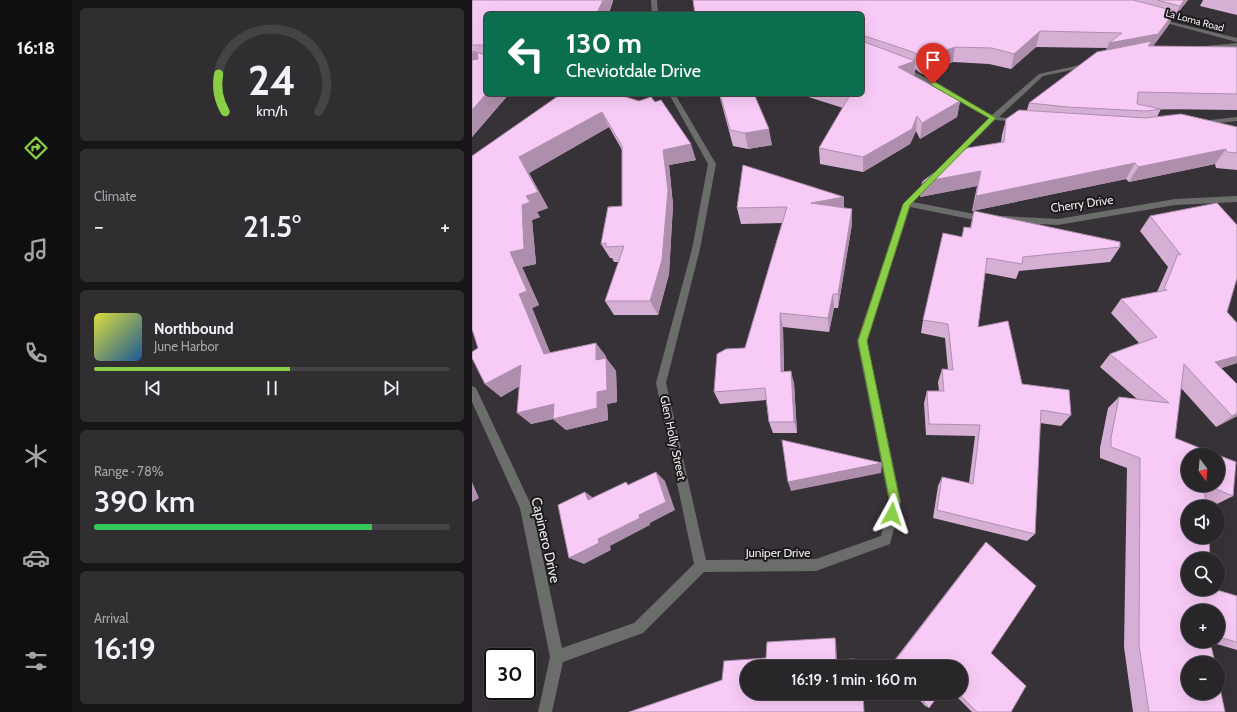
<!DOCTYPE html>
<html lang="en">
<head>
<meta charset="utf-8">
<style>
  body { margin:0; font-family:Cabin,sans-serif; background:#312e31; color:#f1f3f6; height:100vh; display:flex; flex-direction:column; font-size:15px; white-space:nowrap }
  * { box-sizing:border-box; margin:0 }
  p { font-size:13px; color:#a5a5a8 }
  .icon { flex:none; width:22px; height:22px; fill:none; stroke:currentColor; stroke-width:2; stroke-linecap:round; stroke-linejoin:round }
  .map { position:relative; flex:1; overflow:hidden }
  .side { display:flex; flex-direction:column; gap:8px; padding:8px; background:#171517; width:400px }
  .side>* { flex:none }
  .guide { position:absolute; left:12px; top:12px; width:380px; height:84px; border-radius:6px; box-shadow:0 4px 16px #0002,0 0 0 1px #454346; background:#0b6e4f; color:#fff; overflow:hidden }
  .needle { width:26px; rotate:164deg }
  .tools { position:absolute; left:709px; top:448px; display:grid; gap:8px }
  .tools a { display:grid; place-items:center; width:44px; height:44px; border-radius:50%; background:#292629; box-shadow:0 4px 16px #0002,0 0 0 1px #454346; font-size:20px }
  .speed { position:absolute; left:12px; top:648px; display:flex; gap:8px; font-size:20px; font-weight:700; text-align:center }
  .speed>* { display:grid; place-content:center; width:52px; height:52px; border-radius:50%; background:#292629; box-shadow:0 4px 16px #0002,0 0 0 1px #454346; line-height:1 }
  .speed .limit { border:2px solid #111; border-radius:6px; background:#fff; color:#111 }
  .pin { position:absolute; display:grid; place-items:center; width:34px; height:34px; color:#fff; margin:-41px -17px; border-radius:50% 50% 50% 0; rotate:-45deg; box-shadow:0 0 4px #0007 }
  .pin .icon { rotate:45deg }
  .me { position:absolute; width:44px; margin:-22px; rotate:5deg; stroke-linejoin:round; filter:drop-shadow(0 0 3px #0008) }
  .turn { display:flex; align-items:center; gap:14px; height:84px; padding:0 16px; font-size:18px }
  .turn .icon { width:52px; height:52px; stroke-width:2.5 }
  .turn b { display:block; font-size:28px; line-height:34px }
  .big { font-size:30px; font-weight:600; line-height:1.1 }
  .side .tile { flex:1; display:flex; flex-direction:column; justify-content:center; gap:6px; min-width:0; padding:0 14px; border-radius:6px; background:#312e31 }
  .side .dial { align-items:center; gap:0 }
  .dial svg { height:104px; overflow:visible; fill:none; stroke:#454346; stroke-width:7; stroke-linecap:round; text-anchor:middle }
  .dial text { fill:#f1f3f6; stroke:none }
  .song { display:flex; align-items:center; gap:12px }
  .cover { width:48px; height:48px; border-radius:6px; background:linear-gradient(135deg,hsl(60 70% 55%),hsl(210 70% 35%)) }
  .played { height:4px; border-radius:2px; background:linear-gradient(90deg,#8ace47 55%,#454346 55%) }
  .keys { display:flex; justify-content:space-around; direction:ltr }
  .heat { display:flex; justify-content:space-between; align-items:center; font-size:22px; direction:ltr }
  .charge { height:6px; border-radius:3px; background:linear-gradient(90deg,#34c759 78%,#454346 0) }
  .trip { position:absolute; left:268px; top:660px; width:228px; height:40px; border-radius:20px; background:#292629; box-shadow:0 4px 16px #0002,0 0 0 1px #454346; font-weight:600; line-height:40px; text-align:center }
  main { display:flex; flex:1; min-height:0 }
  .tabs { display:flex; flex-direction:column; width:72px; justify-content:space-around; align-items:center; background:#100f10; color:#a5a5a8 }
  .tabs .icon { width:28px; height:28px }
  .tabs .selected { color:#8ace47 }
  .tabs b { font-size:18px; color:#f1f3f6 }
  .map>svg:first-child { display:block }
</style>
</head>
<body>
<main>
<nav class="tabs">
<b>16:18</b>
<svg class="icon selected" aria-label="directions" viewBox="0 0 24 24"><path d="M12 3l9 9-9 9-9-9zM9 14v-3h6M13 9l2 2-2 2"/></svg>
<svg class="icon" aria-label="music" viewBox="0 0 24 24"><path d="M9 18V5l10-2v13"/><circle cx="6" cy="18" r="3"/><circle cx="16" cy="16" r="3"/></svg>
<svg class="icon" aria-label="phone" viewBox="0 0 24 24"><path d="M5 4h4l2 5-3 2q2 4 5 5l2-3 5 2v4C11 20 4 13 5 4z"/></svg>
<svg class="icon" aria-label="climate" viewBox="0 0 24 24"><path d="M12 3v18M4 7l16 10M4 17L20 7"/></svg>
<svg class="icon" aria-label="car" viewBox="0 0 24 24"><path d="M5 17H2v-5l4-1 3-4h7l3 4 3 1v5h-3M9 17h6M6 11h13"/><circle cx="7" cy="17" r="2"/><circle cx="17" cy="17" r="2"/></svg>
<svg class="icon" aria-label="filters" viewBox="0 0 24 24"><path d="M4 7h16M4 17h16"/><circle cx="9" cy="7" r="2"/><circle cx="15" cy="17" r="2"/></svg>
</nav>
<section class="side">
<div class="tile dial"><svg viewBox="0 0 100 80">
<path d="M14 69A42 42 0 1 1 86 69"/>
<path d="M14 69A42 42 0 0 1 9 40" stroke="#8ace47"/>
<text x="50" y="56" font-size="32" font-weight="700">24</text>
<text x="50" y="72" font-size="11">km/h</text>
</svg></div>
<div class="tile"><p>Climate</p>
<div class="heat"><a>−</a><b class="big">21.5°</b><a>+</a></div>
</div>
<div class="tile">
<div class="song"><i class="cover"></i><div><b>Northbound</b><p>June Harbor</p></div></div>
<div class="played"></div>
<div class="keys"><svg class="icon" aria-label="previous" viewBox="0 0 24 24"><path d="M18 5L8 12l10 7zM5 5v14"/></svg><svg class="icon" aria-label="pause" viewBox="0 0 24 24"><path d="M8 5v14M16 5v14"/></svg><svg class="icon" aria-label="next" viewBox="0 0 24 24"><path d="M6 5l10 7-10 7zM19 5v14"/></svg></div>
</div>
<div class="tile"><p>Range · 78%</p><b class="big">390 km</b><div class="charge"></div></div>
<div class="tile"><p>Arrival</p><b class="big">16:19</b></div>
</section>
<div class="map">
<svg width="765" height="712" viewBox="0 0 765 712">
  <rect width="100%" height="100%" fill="#373237"/>
  <g fill="none" stroke-linecap="round" stroke-linejoin="round">
    <path fill="#6b6d6a" fill-rule="evenodd" d="M179 0H185L186 14H180Z
      M765 43V47L733 50 730 48 733 46Z
      M617 63 620 65 619 66 571 76 527 117 548 120V122L523 120 441 202 513 216 516 217V221L513 222 438 207 395 341 429 502 418 544 344 571 232 572 171 633 91 662 80 712H66L78 657 48 508 0 402V386L4 388 60 507 90 648 162 623 222 564 184 383 220 249 236 164 197 94H203L244 164 228 249 194 383 234 560 344 559 409 536 417 502 385 341 431 204 517 118 427 67 432 66 520 115 567 74Z
      M765 117V121L729 125 726 123 729 121Z
      M765 196V202L703 205 586 225 531 222 527 219 531 216 586 219 703 199Z"/>
    <path fill="#6b6d6a" fill-rule="evenodd" d="M683 18 765 38V42L683 20Z"/>
  </g>
  <path fill="#d5afd4" fill-rule="evenodd" d="M0 0 141 1 137 13 14 14V94H37L0 137Z
    M221 0H716L700 20H699L696 26 681 46 765 47V110L685 109H689L685 117 765 127V170L744 168 743 164 657 182 654 179 500 211 505 186 448 197 450 182 529 142 530 135 534 119 555 110 557 103 634 50 635 48 564 47 539 69 517 64 481 62 450 74 443 69 442 76 488 101 485 117 448 139 444 131 438 144 391 172 348 164 347 148 371 108 327 94H390V14Z
    M731 0H765V15L728 6Z
    M144 94 224 160 197 165 201 205 197 274 186 315H142L133 301 147 262H142L140 258H138L129 244 150 206V150L137 127 57 173 76 208 65 212 68 217 60 220 64 264 50 267 67 305 60 308 78 353 134 356V358L144 371 145 402 135 404 136 420 94 430 81 419 59 424 47 386 29 397 13 384 6 348 0 156Z
    M247 94H282L300 145 276 149 261 146Z
    M271 165 372 208 380 224 366 308H362L357 332 311 327 312 371 322 383 325 433H301L297 422 294 400 248 404 242 392 273 348 310 223 269 224 265 208Z
    M502 211 648 247 638 262 547 271 544 279 513 273 506 327 550 384 599 415 589 426 568 423 563 534 555 541 461 518 466 486 470 477 497 483 503 436 454 435 452 403 455 391H467L466 382 470 369 476 370 473 338 449 333 451 320 490 237 492 227 498 228Z
    M678 216 755 312 765 323V363L749 368 765 384V416L744 427 709 388 703 438 716 485H746L761 496 743 505 734 501 738 559 745 590 765 596V650L738 642 753 712H661L652 647 655 468 628 458V448L636 408 647 397 665 399 628 367 638 354 667 343 639 313 649 299 685 292 696 267 668 231ZM746 611V641H716Z
    M514 542 519 653 539 712H500L481 693H489V667H417L508 549Z
    M441 693H468L457 708 453 706Z"/>
  <path fill="#ae8ead" d="M131 0H141V1L137 13V14H127L126 11Z
    M712 0H716L700 20 708 6Z
    M703 11 696 26 679 49 631 58 637 43Z
    M568 31 564 47 539 69 542 54Z
    M483 47 481 62 450 74 452 58Z
    M5 52 14 68 0 71V53Z
    M443 61 442 77 426 67Z
    M14 94H37L0 137V110Z
    M488 101 485 117 448 139 450 123Z
    M130 112 137 127 57 173 76 208 65 212 68 217 60 220 64 264 50 267 67 305 60 308 84 367 72 354 47 294 38 252 50 205 54 196 47 157Z
    M445 116 444 131 438 144 391 172V157Z
    M297 129 300 145 276 149 273 133Z
    M219 144 224 160 197 165 201 205 197 274 186 315 178 301 191 150Z
    M754 149 743 164 657 182 666 167Z
    M663 163 654 179 500 211 504 196Z
    M509 171 505 186 448 197 450 182Z
    M372 197V212L339 203Z
    M380 209V224L366 308V294Z
    M361 294 362 308 357 332 356 318Z
    M308 313 311 327 312 384 309 372Z
    M124 343 134 356 135 369 134 358 144 371 145 402 135 404 136 420 94 430 81 419 59 424 45 413 124 360Z
    M765 356V363L729 375 743 362Z
    M49 365 62 378 29 397 13 384Z
    M319 371 322 383 325 433 322 422Z
    M765 413V416L744 427 760 416Z
    M410 463 409 473 319 491 316 482Z
    M184 472 193 481 203 510 178 523V525L138 546 139 550 112 564 97 558 126 539 167 515Z
    M0 482 7 498 0 502Z
    M113 492 126 501 116 500Z
    M363 638 364 641 365 661 364 660Z"/>
  <path fill="#f8cbf7" stroke="#ae8ead" d="M0 0H131L126 11H136L135 14H14V45H0Z
    M221 0H661L703 11 686 34 637 43 650 33 568 31 542 54 520 48 483 47 452 58 441 52 390 35V14H223Z
    M685 0H712L708 6Z
    M390 41 443 61 426 67 488 101 450 123 445 116 440 129 391 157 347 148 378 95 374 94H390Z
    M680 41 676 46 765 47V94L666 92 665 104 689 109 674 111 596 107 557 103 625 52Z
    M0 51 14 55V94L0 110V60L6 59 5 52 0 53Z
    M89 94H144L167 101 179 97 183 102 189 100 219 144 191 150 196 190 190 260 178 301H133L152 246 134 247V243L129 244 136 207 150 206V146L130 112 47 157 66 192 54 196 58 202 50 205 52 249 38 252 55 291 47 294 72 354 124 343V360L134 358 135 390 125 392V408L81 419 82 404 45 413 49 365 13 384 0 358V352L6 348 0 329V156Z
    M248 94H282L297 129 273 133 258 130Z
    M547 110 674 118 709 114 765 127V153L755 152 754 149 666 167 663 163 504 196 509 171 450 182 495 148 532 142 534 119Z
    M271 165 372 197 339 203 380 209 366 294H361L356 318 308 313 309 372 319 371 322 422H297L293 388 242 392 245 354 254 349 273 348 315 207 265 208Z
    M745 203 765 225V278L755 312 765 323V356L743 362 765 384V413L760 416 712 364 703 438 745 455H716V485H732L734 507H716V537H737L738 559H716V589H745V590L765 596V642L746 637V611H716V641H738L743 663H716V693H746V679L753 712H677L667 645 668 458 639 447V438L647 397 697 403 638 354 685 337 649 299 695 290 692 289 706 254 709 255 678 216Z
    M502 211 648 242V247L551 257 550 264 515 258 506 327 536 321 550 384 597 390 599 415 569 410 563 534 465 510 470 477 501 484 508 425 457 424 455 391H472L470 369 481 370 476 324 451 320 471 233 490 237 492 227 499 228Z
    M310 440 410 463 316 482Z
    M746 455 764 462 761 496 734 485H746Z
    M184 472 194 502 167 515 168 518 126 539 127 543 97 558 86 505 113 492 116 500 154 482 156 485Z
    M514 542 564 586 519 653 554 686 539 712H505L486 693H489V667H420L419 666Z
    M363 638 364 660 383 659 384 666 390 665V667H275V693H391L392 712H157L250 680 252 661 294 658 295 642Z
    M444 693H468L457 708Z"/>
  <path fill="#8ace47" stroke="#5a862e" d="M459 82H463L524 118 438 205 395 341 428 502 424 518 420 520 416 518 415 514 418 502 386 341 431 204 517 118 459 85Z"/>
  <g text-anchor="middle" stroke-width="4" stroke-linejoin="round" paint-order="stroke">
    <g font-size="10" fill="#eeebee" stroke="#1d1a1d">
      <text transform="translate(723 20) rotate(15)" y="4">La Loma Road</text>
    </g>
    <g font-size="12" fill="#eeebee" stroke="#1d1a1d">
      <text transform="translate(610 204) rotate(-8)" y="4">Cherry Drive</text>
      <text transform="translate(201 438) rotate(78)" y="4">Glen Holly Street</text>
      <text x="306" y="557">Juniper Drive</text>
    </g>
    <g font-size="14" fill="#eeebee" stroke="#1d1a1d">
      <text transform="translate(74 540) rotate(77)" y="5">Capinero Drive</text>
    </g>
  </g>
</svg>
<div class="tools">
<a><svg class="needle" viewBox="-14 -14 28 28"><path d="M0-13l5 13h-10z" fill="#e53935"/><path d="M0 13l5-13h-10z" fill="#a5a5a8"/></svg></a>
<a><svg class="icon" aria-label="sound" viewBox="0 0 24 24"><path d="M4 9h4l5-4v14l-5-4H4zM17 9q2 3 0 6"/></svg></a>
<a><svg class="icon" aria-label="search" viewBox="0 0 24 24"><circle cx="10" cy="10" r="6"/><path d="M15 15l6 6"/></svg></a>
<a>+</a>
<a>−</a>
</div>
<div class="speed"><div class="limit">30</div></div>
<div class="pin" style="left:461px;top:84px;background:#d93025"><svg class="icon" aria-label="arrive" viewBox="0 0 24 24"><path d="M6 21V4h12l-3 4 3 4H6"/></svg></div>
<svg class="me" style="left:420px;top:514px" viewBox="-20 -20 40 40"><path d="M0-17L14 15 0 8-14 15z" fill="#8ace47" stroke="#fff" stroke-width="4"/></svg>
<div class="trip">16:19 · 1 min · 160 m</div>
<div class="guide">
<div class="turn"><svg class="icon" aria-label="left" viewBox="0 0 24 24"><path d="M17 20v-9H6M10 6l-5 5 5 5"/></svg><div><b>130 m</b>Cheviotdale Drive</div></div>
</div>
</div>
</main>
</body>
</html>
